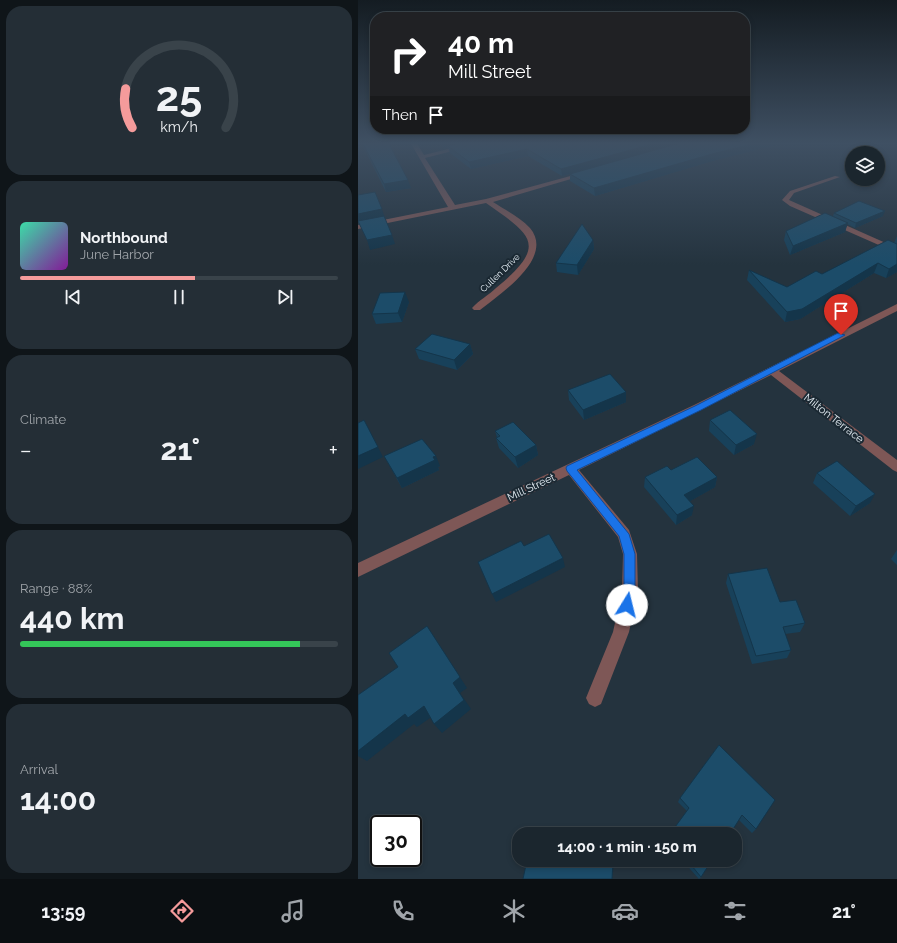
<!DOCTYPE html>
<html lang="en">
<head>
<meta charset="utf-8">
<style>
  body { margin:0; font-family:Raleway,sans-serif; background:#242e36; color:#f1f3f6; height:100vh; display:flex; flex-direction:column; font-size:15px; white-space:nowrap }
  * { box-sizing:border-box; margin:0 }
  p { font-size:13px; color:#a0a5aa }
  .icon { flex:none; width:22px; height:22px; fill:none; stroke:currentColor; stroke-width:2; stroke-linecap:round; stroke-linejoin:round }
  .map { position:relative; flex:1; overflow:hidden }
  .drawer { display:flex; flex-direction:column; gap:6px; padding:6px; background:#0f1519; width:358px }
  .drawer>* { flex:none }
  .top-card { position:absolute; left:12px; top:12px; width:380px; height:122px; border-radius:16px; box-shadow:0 2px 6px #0003,0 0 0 1px #39434a; background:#202124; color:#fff; overflow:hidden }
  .fabs { position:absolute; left:487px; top:146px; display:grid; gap:8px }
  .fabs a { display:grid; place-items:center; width:40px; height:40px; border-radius:50%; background:#1b262e; box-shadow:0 2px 6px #0003,0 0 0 1px #39434a; font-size:20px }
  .speed { position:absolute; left:12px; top:815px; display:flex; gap:8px; font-size:20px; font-weight:700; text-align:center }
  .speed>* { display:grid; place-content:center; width:52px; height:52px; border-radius:50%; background:#1b262e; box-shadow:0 2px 6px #0003,0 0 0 1px #39434a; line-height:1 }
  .speed .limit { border:2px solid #111; border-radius:6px; background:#fff; color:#111 }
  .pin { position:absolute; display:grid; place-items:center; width:34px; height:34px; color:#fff; margin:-41px -17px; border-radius:50% 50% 50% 0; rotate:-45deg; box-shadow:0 0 4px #0007 }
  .pin .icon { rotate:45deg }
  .me { position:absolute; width:44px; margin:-22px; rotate:9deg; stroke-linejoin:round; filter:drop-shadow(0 0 3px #0008) }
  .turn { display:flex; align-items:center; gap:14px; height:84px; padding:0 12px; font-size:18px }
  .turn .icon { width:52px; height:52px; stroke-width:2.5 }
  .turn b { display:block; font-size:28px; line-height:34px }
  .then { display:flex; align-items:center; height:38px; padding:0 12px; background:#0003; gap:8px; font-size:15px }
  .big { font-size:30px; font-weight:700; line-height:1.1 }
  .drawer .tile { flex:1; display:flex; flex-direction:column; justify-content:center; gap:6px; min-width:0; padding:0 14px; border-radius:16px; background:#242e36 }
  .drawer .dial { align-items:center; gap:0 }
  .dial svg { height:104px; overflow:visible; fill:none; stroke:#39434a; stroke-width:7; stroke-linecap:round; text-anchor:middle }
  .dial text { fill:#f1f3f6; stroke:none }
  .song { display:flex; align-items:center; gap:12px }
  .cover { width:48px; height:48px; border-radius:6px; background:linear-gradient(135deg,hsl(160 70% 55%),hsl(290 70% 35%)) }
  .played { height:4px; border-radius:2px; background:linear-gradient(90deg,#f59b9b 55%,#39434a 55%) }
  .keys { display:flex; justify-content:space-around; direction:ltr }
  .heat { display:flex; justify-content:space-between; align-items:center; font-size:22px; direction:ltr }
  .charge { height:6px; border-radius:3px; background:linear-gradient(90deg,#34c759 88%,#39434a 0) }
  .trip { position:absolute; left:154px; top:827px; width:230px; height:40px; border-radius:16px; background:#1b262e; box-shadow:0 2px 6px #0003,0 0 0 1px #39434a; font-weight:700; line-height:40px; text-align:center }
  .menu { display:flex; height:64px; justify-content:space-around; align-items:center; background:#0b0f12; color:#a0a5aa }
  .menu .icon { width:28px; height:28px }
  .menu .selected { color:#f59b9b }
  .menu b { font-size:18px; color:#f1f3f6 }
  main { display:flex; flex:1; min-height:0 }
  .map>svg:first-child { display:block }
</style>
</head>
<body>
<main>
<section class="drawer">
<div class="tile dial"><svg viewBox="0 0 100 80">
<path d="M14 69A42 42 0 1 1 86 69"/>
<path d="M14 69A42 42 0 0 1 9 39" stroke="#f59b9b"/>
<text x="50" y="56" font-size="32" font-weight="700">25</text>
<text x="50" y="72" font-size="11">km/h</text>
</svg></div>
<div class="tile">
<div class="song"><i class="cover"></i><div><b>Northbound</b><p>June Harbor</p></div></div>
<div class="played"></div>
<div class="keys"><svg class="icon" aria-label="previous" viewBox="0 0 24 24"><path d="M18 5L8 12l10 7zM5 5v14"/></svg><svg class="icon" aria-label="pause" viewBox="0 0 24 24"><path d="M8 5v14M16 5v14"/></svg><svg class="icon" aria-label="next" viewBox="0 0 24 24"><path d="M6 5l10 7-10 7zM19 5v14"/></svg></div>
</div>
<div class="tile"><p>Climate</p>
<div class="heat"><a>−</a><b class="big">21°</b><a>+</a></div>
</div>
<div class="tile"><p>Range · 88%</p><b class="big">440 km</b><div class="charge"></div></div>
<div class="tile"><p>Arrival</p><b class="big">14:00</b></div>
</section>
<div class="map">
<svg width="539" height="879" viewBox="0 0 539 879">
  <rect width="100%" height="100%" fill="#24333e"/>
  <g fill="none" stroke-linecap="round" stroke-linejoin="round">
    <path fill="#7e5756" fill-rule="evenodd" d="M52 142H58L66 155 118 142H130L67 158 97 205 128 199 227 172 230 174 135 202C147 210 162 217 172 228 197 258 142 294 122 310H116L114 308C121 300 131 295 138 288 190 245 175 236 128 203L0 229V225L90 207Z
      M477 176 482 177 436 193 431 200 539 248V253L432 206 424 200 432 191Z
      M539 304V311L421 371 539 460V472L535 470 413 375 221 470 271 530 279 554 280 591 271 632 243 704 237 707 231 704 228 698 255 632 264 591 265 554 260 537 211 475 0 577V563L336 405Z"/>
  </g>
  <path fill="#18415a" d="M3 142H30L53 188 28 192Z
    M81 142H429L354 161 237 196 212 181V174L204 176 170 156 113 169 92 153 90 147 86 149Z
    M476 213 525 216 497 228 489 224 487 232 432 255 426 240 428 231 475 216Z
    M539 236V272L528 278 516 273 442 319 427 322 389 280 391 270 429 287 464 274 536 243Z
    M235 240 236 249 220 275 199 272 198 263Z
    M51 302 44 322 18 324 14 314Z
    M112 344 115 354 99 370 61 359 57 349Z
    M210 390 268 392V402L226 420 211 400Z
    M352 420 396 444 376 455 351 431Z
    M137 431 178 445 180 455 160 468 141 448 138 438 139 437Z
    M26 456 82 466 80 467 81 470 44 488Z
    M313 470 359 477 357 487 332 501 334 515 318 525 286 487 287 477Z
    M459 473 512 503 492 516 455 483Z
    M539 550V565L533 559Z
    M370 574 422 602 447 623 442 632 427 634 433 650 429 658 394 664 368 583Z
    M361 745 398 829 394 833 381 820 329 811 320 802 322 798Z
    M324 860H354L343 877 341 879Z"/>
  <path fill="#14354a" d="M84 142H110L90 146V147L86 149Z
    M302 142H327L204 176 203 169Z
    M403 142H429L354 161 237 196 236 188 354 154Z
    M169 149 170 156 113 169 111 162Z
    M50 180 53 188 28 192 26 184Z
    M24 209 27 218 1 223 0 221V214Z
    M527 211 525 216 497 228 498 223Z
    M490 223 487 232 432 255 435 246Z
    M34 235 37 244 12 250 9 240Z
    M235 240 236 249 220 275 219 265Z
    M520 263 516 273 442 319 427 322 429 312Z
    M539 264V272L528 278 531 269Z
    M47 292 51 302 44 322 40 313Z
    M112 344 115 354 99 370 96 360Z
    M268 392V402L226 420 225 410Z
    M399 434 396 444 376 455 378 445Z
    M178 445 180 455 160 468 157 457Z
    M20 447 25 457 0 469V456Z
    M78 456 82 466 80 467 81 470 44 488 39 478Z
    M359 477 357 487 325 505 326 495Z
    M517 494 512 503 492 516 498 506Z
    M336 506 334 515 318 525 319 515Z
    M205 558 207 567 138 602 134 594Z
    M69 626 109 688 102 693 113 709 84 733 76 724 95 683Z
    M66 706 75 716 59 727 56 724 9 761 0 756V749L47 714Z
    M255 862 256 865 254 879Z"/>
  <path fill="#1c4c69" stroke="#14354a" d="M4 142H30L50 180 26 184Z
    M106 142H302L203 169 169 149 111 162 90 146Z
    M325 142H403L354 154 236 188 212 174Z
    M17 192 24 209 0 214V195Z
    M501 201 527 211 498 223 476 213Z
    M467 213 490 223 435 246 428 231Z
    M26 216 34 235 9 240 0 221Z
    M224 224 235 240 219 265 198 263Z
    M530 240 539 244V264L531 269 520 263 444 309 429 312 391 270 429 287 458 271 464 274Z
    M47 292 40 313 14 314 22 293Z
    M74 334 112 344 96 360 57 349Z
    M252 374 268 392 225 410 210 390Z
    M372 410 399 434 378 445 352 420Z
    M6 420 20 447 0 456V423Z
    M155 422 178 445 157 457 138 438 142 436 137 431Z
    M64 439 78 456 75 457 77 460 39 478 26 456Z
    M339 457 359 477 326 495 336 506 319 515 287 477 309 466 313 470Z
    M479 461 517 494 498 506 459 473Z
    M191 534 205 558 134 594 120 562 163 541 166 546Z
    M409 568 422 602 438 600 447 623 425 627 433 650 398 656 370 574Z
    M69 626 102 677 95 683 106 700 76 724 66 706 50 718 47 714 0 751V695L40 667 31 653Z
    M361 745 417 800 398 829 384 815 372 834H312L331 808 322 798Z
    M169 860H240L255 862 254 879H165Z
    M329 860H354L343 877Z"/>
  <linearGradient id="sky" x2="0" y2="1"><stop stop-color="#141c22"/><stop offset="0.54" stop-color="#3f5063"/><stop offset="1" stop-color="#3f5063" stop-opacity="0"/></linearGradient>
  <rect width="539" height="265" fill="url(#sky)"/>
  <path fill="#1a73e8" stroke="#114b97" d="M480 333 487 335 343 410 219 470 271 534 277 554V591L273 609 269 610 264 609 263 605 266 591V554L261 536 209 471 208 468 209 466 337 406Z"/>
  <g text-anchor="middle" stroke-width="4" stroke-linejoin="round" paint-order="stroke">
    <g font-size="9" fill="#e1eaf1" stroke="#1b2933">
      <text transform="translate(142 273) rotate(-44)" y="3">Cullen Drive</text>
    </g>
    <g font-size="11" fill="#e1eaf1" stroke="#1b2933">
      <text transform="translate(476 418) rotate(38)" y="4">Milton Terrace</text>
      <text transform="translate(173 487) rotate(-25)" y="4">Mill Street</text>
    </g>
  </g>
</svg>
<div class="fabs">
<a><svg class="icon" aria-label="layers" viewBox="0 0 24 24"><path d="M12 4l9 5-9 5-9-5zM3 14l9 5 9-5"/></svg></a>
</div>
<div class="speed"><div class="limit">30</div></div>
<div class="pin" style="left:483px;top:335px;background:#d93025"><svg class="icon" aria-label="arrive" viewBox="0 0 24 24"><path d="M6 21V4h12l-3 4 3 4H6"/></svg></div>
<svg class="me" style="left:269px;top:605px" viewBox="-20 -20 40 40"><circle r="19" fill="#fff"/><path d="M0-13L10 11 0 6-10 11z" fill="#1a73e8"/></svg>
<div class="trip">14:00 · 1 min · 150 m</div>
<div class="top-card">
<div class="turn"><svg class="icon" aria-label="right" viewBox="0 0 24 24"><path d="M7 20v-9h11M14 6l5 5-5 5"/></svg><div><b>40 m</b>Mill Street</div></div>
<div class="then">Then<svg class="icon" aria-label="arrive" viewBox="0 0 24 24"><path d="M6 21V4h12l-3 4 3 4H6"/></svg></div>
</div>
</div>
</main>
<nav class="menu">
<b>13:59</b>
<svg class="icon selected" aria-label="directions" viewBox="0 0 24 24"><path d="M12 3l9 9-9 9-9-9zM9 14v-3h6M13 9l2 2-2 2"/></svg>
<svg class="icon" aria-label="music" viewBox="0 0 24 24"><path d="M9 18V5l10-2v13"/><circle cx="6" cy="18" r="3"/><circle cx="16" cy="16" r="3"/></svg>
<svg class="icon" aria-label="phone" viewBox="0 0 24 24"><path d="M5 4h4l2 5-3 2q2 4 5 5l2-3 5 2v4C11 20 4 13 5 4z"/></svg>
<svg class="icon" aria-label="climate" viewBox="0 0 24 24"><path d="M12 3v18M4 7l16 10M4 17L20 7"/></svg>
<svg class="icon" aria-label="car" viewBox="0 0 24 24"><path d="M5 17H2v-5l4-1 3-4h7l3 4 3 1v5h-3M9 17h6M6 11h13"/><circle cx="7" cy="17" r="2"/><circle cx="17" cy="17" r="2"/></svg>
<svg class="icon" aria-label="filters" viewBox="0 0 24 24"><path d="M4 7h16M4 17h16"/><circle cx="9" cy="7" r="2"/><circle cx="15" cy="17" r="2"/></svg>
<b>21°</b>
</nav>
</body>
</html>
